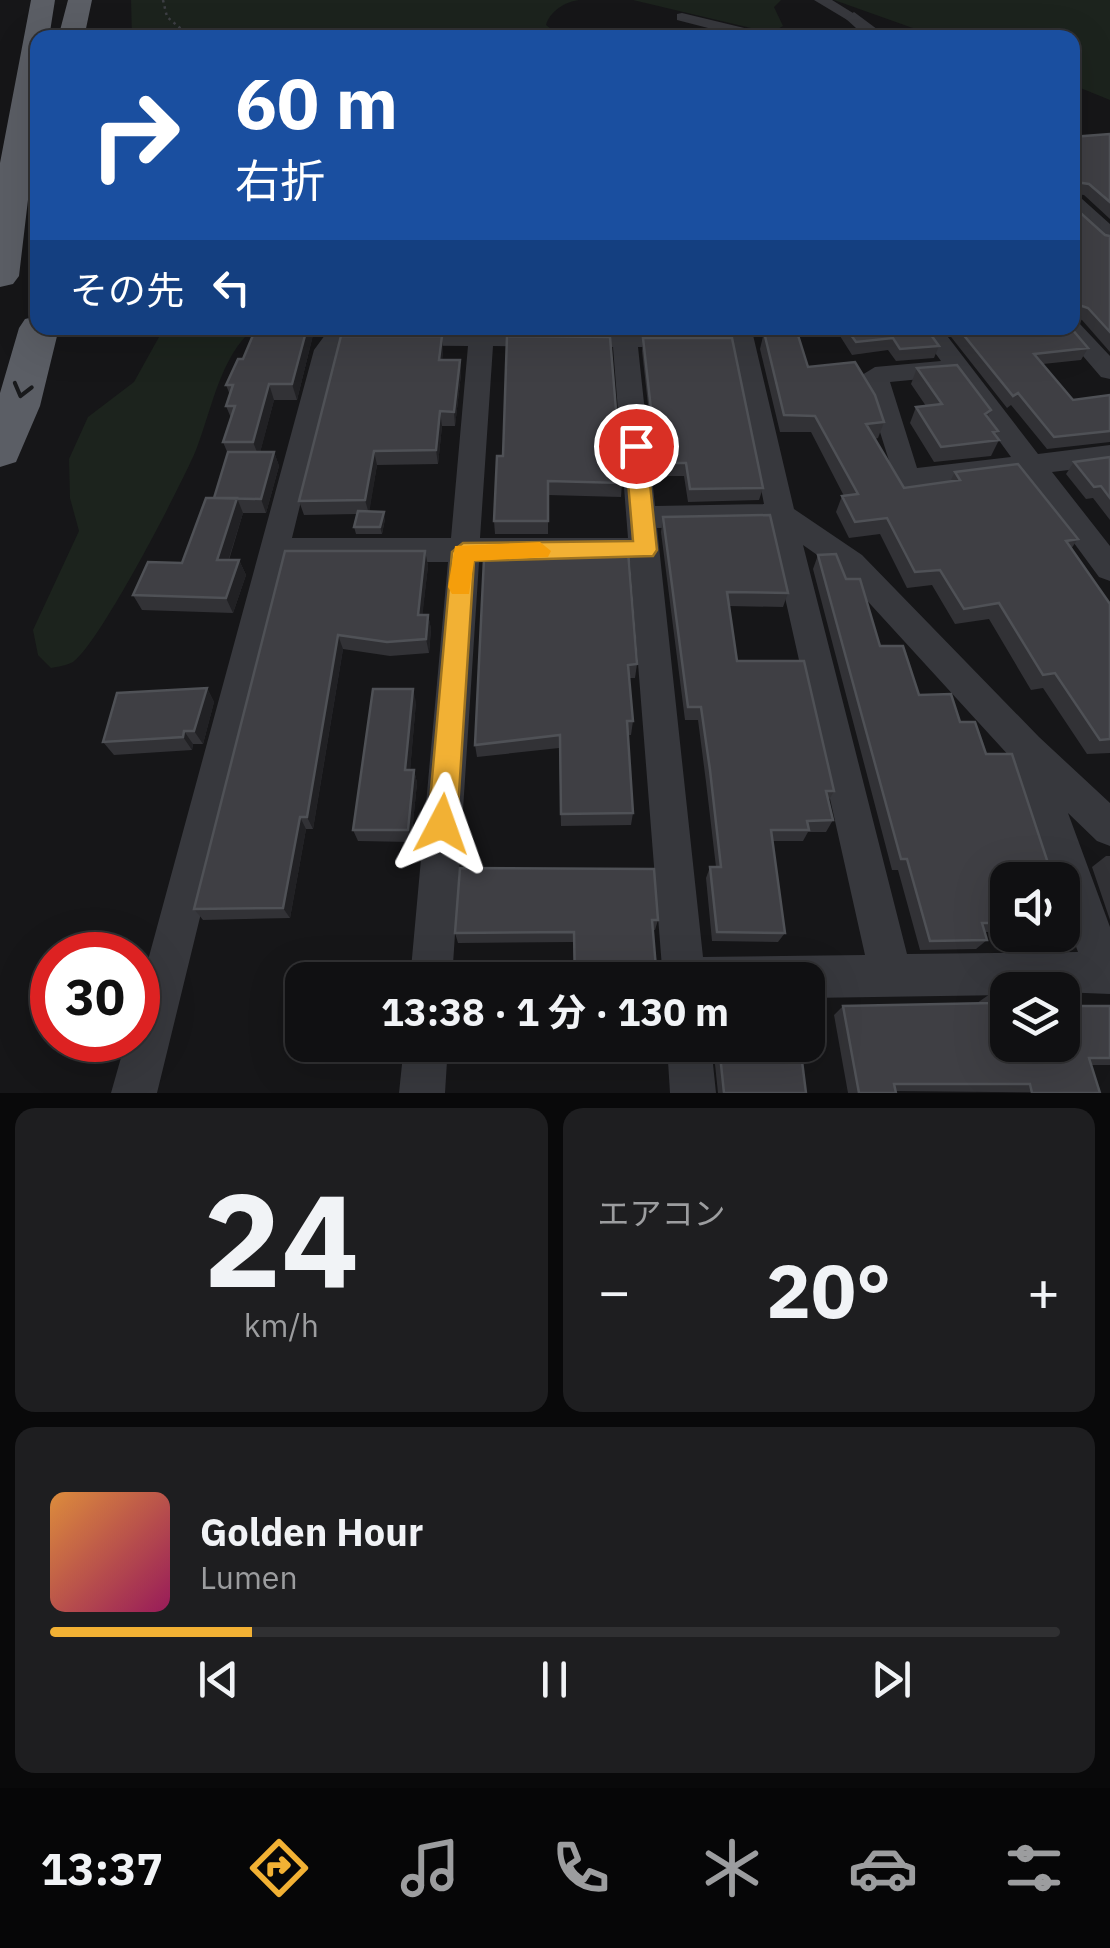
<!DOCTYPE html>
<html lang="ja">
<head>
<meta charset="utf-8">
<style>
  body { margin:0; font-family:"IBM Plex Sans","Noto Sans JP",sans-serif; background:#1e1e20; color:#f1f3f6; height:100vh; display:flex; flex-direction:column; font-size:38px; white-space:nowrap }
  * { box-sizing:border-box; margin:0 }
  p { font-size:32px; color:#9c9d9f }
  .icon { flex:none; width:55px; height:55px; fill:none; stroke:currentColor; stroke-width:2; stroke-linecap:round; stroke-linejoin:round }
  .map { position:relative; height:1093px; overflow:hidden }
  .drawer { display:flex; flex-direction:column; gap:15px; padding:15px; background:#09090a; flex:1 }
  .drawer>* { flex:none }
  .banner { position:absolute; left:30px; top:30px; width:1050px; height:305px; border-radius:20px; box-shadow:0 10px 40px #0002,0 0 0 2px #303032; background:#1a4fa0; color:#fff; overflow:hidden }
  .tools { position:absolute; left:990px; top:862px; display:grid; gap:20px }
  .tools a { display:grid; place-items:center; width:90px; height:90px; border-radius:20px; background:#101012; box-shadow:0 10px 40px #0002,0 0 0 2px #303032; font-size:50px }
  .speed { position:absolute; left:30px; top:932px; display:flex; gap:20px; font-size:50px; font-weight:700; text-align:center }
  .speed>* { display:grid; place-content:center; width:130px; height:130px; border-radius:50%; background:#101012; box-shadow:0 10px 40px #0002,0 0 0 2px #303032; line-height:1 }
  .speed .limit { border:15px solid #d22; background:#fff; color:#111 }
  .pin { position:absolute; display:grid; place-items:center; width:85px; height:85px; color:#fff; margin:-42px; border:5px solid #fff; border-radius:50%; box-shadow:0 2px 10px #0007 }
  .me { position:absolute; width:110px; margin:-55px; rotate:4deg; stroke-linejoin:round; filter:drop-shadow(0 0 8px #0008) }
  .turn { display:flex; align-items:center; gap:35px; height:210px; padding:0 40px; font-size:45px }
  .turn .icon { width:130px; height:130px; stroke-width:2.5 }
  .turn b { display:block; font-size:70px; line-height:85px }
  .then { display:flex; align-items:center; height:95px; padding:0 40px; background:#0003; gap:20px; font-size:38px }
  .big { font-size:75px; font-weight:700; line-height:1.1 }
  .drawer .card { flex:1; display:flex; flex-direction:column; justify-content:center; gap:15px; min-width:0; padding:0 35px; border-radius:20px; background:#1e1e20 }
  .drawer .dial { align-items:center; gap:0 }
  .dial b { font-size:130px; line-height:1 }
  .song { display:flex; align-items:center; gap:30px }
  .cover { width:120px; height:120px; border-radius:15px; background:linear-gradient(135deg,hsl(30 70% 55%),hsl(330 70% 35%)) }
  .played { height:10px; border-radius:5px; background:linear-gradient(90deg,#f2b134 20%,#303032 20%) }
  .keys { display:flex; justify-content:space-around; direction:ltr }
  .heat { display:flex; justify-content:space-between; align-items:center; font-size:55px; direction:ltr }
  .drawer .tiles { flex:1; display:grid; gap:15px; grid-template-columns:1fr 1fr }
  .card:last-child { grid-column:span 2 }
  .trip { position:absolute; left:285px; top:962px; width:540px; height:100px; border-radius:20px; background:#101012; box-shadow:0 10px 40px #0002,0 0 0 2px #303032; font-weight:700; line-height:100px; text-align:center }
  .tab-bar { display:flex; height:160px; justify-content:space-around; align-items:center; background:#060607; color:#9c9d9f }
  .tab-bar .icon { width:70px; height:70px }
  .tab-bar .on { color:#f2b134 }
  .tab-bar b { font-size:45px; color:#f1f3f6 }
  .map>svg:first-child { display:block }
</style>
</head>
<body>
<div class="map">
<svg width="1110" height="1093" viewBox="0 0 1110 1093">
  <rect width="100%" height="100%" fill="#161618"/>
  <path fill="#1c231d" d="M131 0H579C565 2 550 11 546 25L556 33 576 37 132 38Z
    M633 0H781L774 7 783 26 774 31 755 29Z
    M834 0H1110V100L1073 85 1072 38 938 37Z
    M164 328H254C220 357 212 409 196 450 181 486 100 643 73 662 68 665 57 667 51 668L38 655 33 630 79 531 70 498 69 459 88 417 134 382Z"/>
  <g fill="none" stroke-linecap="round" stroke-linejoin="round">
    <path stroke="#3d3f44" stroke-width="2.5" stroke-dasharray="2.5 4" stroke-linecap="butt" d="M163 0 167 17 192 38"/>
    <path fill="#37383d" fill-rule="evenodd" d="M814 0H832L861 18 849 21Z
      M682 13 773 35 775 38H747L677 20V14Z
      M1072 321 1079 323 1110 356V379L1101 377 1059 328H1072Z
      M917 328H941L1038 454 1110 445V465L1052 472 1110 546V581L1099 577 1024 475 907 489 897 486 862 375 875 367 941 361ZM952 376 1011 457 917 468 890 382Z
      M344 331 753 335 794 509 862 555 1039 737 1110 803V846L1097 841 1068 813 1110 927V994L1008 990V995L808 998V980H663L630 562H479L452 980H410L448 562H287L157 1093H111L126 1040H138V997L314 350 325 335ZM344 345 468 346 451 538H292L338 351ZM493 346 613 347 628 538H480ZM638 347H733L764 504 655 506ZM769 526 865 955 703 957 657 528ZM803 545 840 571 1011 758 1053 880H1062V908L1078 952 907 954Z
      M404 1045H448L445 1093H399Z
      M667 1045H711L716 1093H670Z"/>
    <path fill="#37383d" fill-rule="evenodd" d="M854 12 889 38H867L845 18Z
      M1072 196 1081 198 1110 224V246L1101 244 1072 217Z"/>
    <path fill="#5b5e65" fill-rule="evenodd" d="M31 0H55L49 38H38V115L19 276 13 284 0 287V163Z
      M68 0H92L84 38H58Z
      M38 316V328H59L40 406 16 462 0 467V393L19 328 25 319Z"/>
  </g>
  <path fill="#323236" d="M1110 134V219L1084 195 1075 194V208L1105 235 1110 236V352L1082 320 1073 317 1072 137Z
    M256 328H311L313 335 297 400H274L260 452H274L279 466 266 513H243L229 560H239L246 575 233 613 142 610 133 595 182 563 214 498 228 454 223 442 231 418 226 406 230 395 226 385 243 359Z
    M835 328H926L939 346 934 358 896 361 888 350 852 355Z
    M944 328H1071L1088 348 1081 360 1043 364 1073 400 1110 395V442L1047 449 1011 405 1007 408Z
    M764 332 808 367 884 422 878 438 875 439 904 488 950 482 955 472 1078 539 1071 549 1110 604V753L1087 754 1043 688 1031 690 989 619 955 624 932 585 907 588 880 534 849 538 836 512 842 496H844L811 432H780L760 349Z
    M643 338 763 488 759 500 688 502 684 476H656L642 351Z
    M443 351 442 360H460L461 374 455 426H442L438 464 377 465 369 511 385 519 382 534H356L354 527 357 514 304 515 299 501Z
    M917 368 991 410 988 417 998 431 996 436 999 440 991 456 934 462 910 423 916 407 926 406 911 384Z
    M497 456 622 483 621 497 548 495V534H495L494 521Z
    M1110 457V520L1093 498 1086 499 1066 474 1074 462Z
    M663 517 788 593 783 607 729 606 737 661 834 791 829 800 833 820 826 832H808L803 841H772L785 933 778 942 712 941 706 878 710 867H716L706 782 698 720H685L661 532Z
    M285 551H425L428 566 422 615H428L431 629 429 653 390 656 343 649 313 829H306L290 918 203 920 194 909Z
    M818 555 846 579 880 646 919 695 960 722 986 754 1048 863 1042 869 1008 880V932H985L987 940 976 949 920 950 898 870H892L813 569Z
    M484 559 637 664 635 678H629L633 721 631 735H627L633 813 631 825 561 826 559 748 477 757 475 745Z
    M207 688 214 702 203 744H193L192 750 114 755 103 742Z
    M416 702 410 770H414L417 783 411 842 358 841 353 830Z
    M1106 856H1110V920L1092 867Z
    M658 920 655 930H653L657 980H574L573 942 458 943 455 933Z
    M990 994 1073 1006H1110V1065H1091L1100 1093 895 1091 896 1093H848L834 1015 843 1006 977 1003Z
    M576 1045H663V1049L660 1056 576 1057Z
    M713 1045H800L806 1093H718Z"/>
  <path fill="#212124" d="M307 328H311L313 335 297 400 292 384Z
    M442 336 443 351 441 374 439 360Z
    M460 360 461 374 455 426 454 412Z
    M269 384 274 400 259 457 253 442Z
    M440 411 442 426 438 464 436 450Z
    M374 451 377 465 369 514 365 500Z
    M274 452 279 466 266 513 261 499Z
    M237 498 243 513 224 574 217 560Z
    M384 512 385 519 382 534 380 527Z
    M425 551 428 566 421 629 418 615Z
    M239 560 246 575 233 613 226 598Z
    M428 615 431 629 429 653 426 639Z
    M338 635 343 649 313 829 307 817Z
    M207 688 214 702 203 744 194 731Z
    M413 689 416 702 409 783 405 770Z
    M184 731 193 744 192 750 183 737Z
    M414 770 417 783 411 842 408 830Z
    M300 817 306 829 290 918 283 908Z
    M383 966 388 975 387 980H382Z"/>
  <path fill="#3f3f44" stroke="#4f5156" stroke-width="2.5" d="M1110 134V202L1089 184 1075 182V208L1105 235 1110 236V332L1088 308 1079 305 1072 313V137Z
    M256 328H307L292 384H269L253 442H223L235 406H226L233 385H226L238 359H243Z
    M846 328H926L939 346 900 349 893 338 856 342Z
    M958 328H1071L1088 348 1034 354 1073 400 1110 395V431L1054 437 1018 393 1013 396Z
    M764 332H797L808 367 855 362 875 395 884 422 866 424 904 488 960 480 955 472 1018 464 1078 539 1066 541 1110 604V739L1100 740 1055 673 1043 675 999 603 964 609 940 570 915 572 887 518 855 522 842 496 858 494 815 416 784 415Z
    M341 336H442L439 360H460L454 412 440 411 436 450 374 451 365 500 299 501Z
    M507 336 610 337 622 483 548 481V521H494L497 456H503Z
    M643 338H732L763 488 690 489 686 463H657Z
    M957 365 991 410 985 414 998 431 993 432 999 440 941 447 916 407 942 404 917 368Z
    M228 452H274L261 499 214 498Z
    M1110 457V498L1101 486 1094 487 1074 462Z
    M206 498H237L217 560H239L226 598 133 595 148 562 182 563Z
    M358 511 384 512 380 527H354Z
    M770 515 788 593 727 592 737 661H804L834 791H826L833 820 807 821 809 830H771L785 933 717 932 710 867H721L710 770 701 707H688L663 517Z
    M285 551H425L418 615H428L426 639 387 642 338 635 307 817H300L283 908 194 909Z
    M492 551H628L637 664 628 665 633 721H627L633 813 561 814 560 735 475 745 484 559H491Z
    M836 554 846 579H860L880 646H903L919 695 951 694 960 722H975L986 754H1012L1048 863H1039L1046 880H1008V923H982L987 940 930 941 907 859H901L818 555Z
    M207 688 194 731H184L183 737 103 742 117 693Z
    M373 689H413L405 770H414L408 830H353Z
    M460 868 654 869 658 920H652L657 980H575L574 932 455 933Z
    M307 966H383L382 980H305Z
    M1062 991H1068L1073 1006H1110V1058H1089L1100 1093H1032L1030 1084H894L896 1093H859L843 1006 992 1003 990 994 1008 993V1045H1062Z
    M302 993V1030L296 1031Z
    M577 1045H663V1049L577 1050Z
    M719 1045H800L806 1093H724Z"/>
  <defs><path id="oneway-chevron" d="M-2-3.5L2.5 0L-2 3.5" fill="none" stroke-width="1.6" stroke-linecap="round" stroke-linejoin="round" transform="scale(2.5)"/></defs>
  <use stroke="#18191b" href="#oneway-chevron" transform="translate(22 390) rotate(105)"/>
  <path fill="#f2b134" stroke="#9d7322" stroke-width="2.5" d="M636 439 646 446 657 550 653 556 474 561 457 824 453 834 442 838 432 834 428 824 452 552 463 543 633 541 625 446Z"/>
  <path fill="#f59e0b" d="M540 542 551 551 548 557 474 561 469 594H452L448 587 455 546Z"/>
</svg>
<div class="tools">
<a><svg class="icon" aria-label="sound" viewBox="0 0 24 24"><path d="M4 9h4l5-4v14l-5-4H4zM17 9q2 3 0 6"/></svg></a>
<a><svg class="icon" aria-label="layers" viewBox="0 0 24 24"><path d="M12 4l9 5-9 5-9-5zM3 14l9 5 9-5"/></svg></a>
</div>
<div class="speed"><div class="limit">30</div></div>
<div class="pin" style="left:636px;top:446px;background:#d93025"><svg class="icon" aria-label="arrive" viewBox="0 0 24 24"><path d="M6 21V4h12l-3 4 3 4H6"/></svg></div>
<svg class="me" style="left:442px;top:824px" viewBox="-20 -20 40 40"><path d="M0-17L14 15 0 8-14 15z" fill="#f2b134" stroke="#fff" stroke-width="4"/></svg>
<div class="trip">13:38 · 1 分 · 130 m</div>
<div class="banner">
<div class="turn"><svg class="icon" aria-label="right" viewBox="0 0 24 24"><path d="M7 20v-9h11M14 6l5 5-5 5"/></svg><div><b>60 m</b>右折</div></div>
<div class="then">その先<svg class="icon" aria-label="left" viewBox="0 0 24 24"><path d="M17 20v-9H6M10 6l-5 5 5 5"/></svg></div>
</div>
</div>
<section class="drawer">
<div class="tiles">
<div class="card dial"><b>24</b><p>km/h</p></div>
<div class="card"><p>エアコン</p>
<div class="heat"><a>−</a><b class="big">20°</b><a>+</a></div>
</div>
<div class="card">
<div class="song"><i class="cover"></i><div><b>Golden Hour</b><p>Lumen</p></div></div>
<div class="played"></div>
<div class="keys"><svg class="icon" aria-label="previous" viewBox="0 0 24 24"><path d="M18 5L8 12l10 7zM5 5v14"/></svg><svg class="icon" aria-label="pause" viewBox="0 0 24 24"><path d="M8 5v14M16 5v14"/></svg><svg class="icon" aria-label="next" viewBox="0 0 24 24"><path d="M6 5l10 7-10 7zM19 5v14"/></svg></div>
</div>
</div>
</section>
<nav class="tab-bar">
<b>13:37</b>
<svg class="icon on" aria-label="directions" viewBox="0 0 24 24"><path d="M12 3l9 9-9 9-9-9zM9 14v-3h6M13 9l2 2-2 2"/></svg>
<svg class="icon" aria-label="music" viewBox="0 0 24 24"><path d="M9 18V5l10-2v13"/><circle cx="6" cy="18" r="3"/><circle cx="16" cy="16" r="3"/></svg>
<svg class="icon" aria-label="phone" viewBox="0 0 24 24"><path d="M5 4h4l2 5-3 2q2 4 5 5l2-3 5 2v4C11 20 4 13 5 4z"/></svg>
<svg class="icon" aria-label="climate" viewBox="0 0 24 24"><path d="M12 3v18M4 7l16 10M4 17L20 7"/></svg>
<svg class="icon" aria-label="car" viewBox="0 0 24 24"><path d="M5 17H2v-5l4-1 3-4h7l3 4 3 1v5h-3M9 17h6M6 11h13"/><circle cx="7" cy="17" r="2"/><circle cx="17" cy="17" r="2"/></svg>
<svg class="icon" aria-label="filters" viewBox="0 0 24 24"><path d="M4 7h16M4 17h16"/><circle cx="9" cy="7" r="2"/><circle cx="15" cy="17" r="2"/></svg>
</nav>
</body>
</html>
